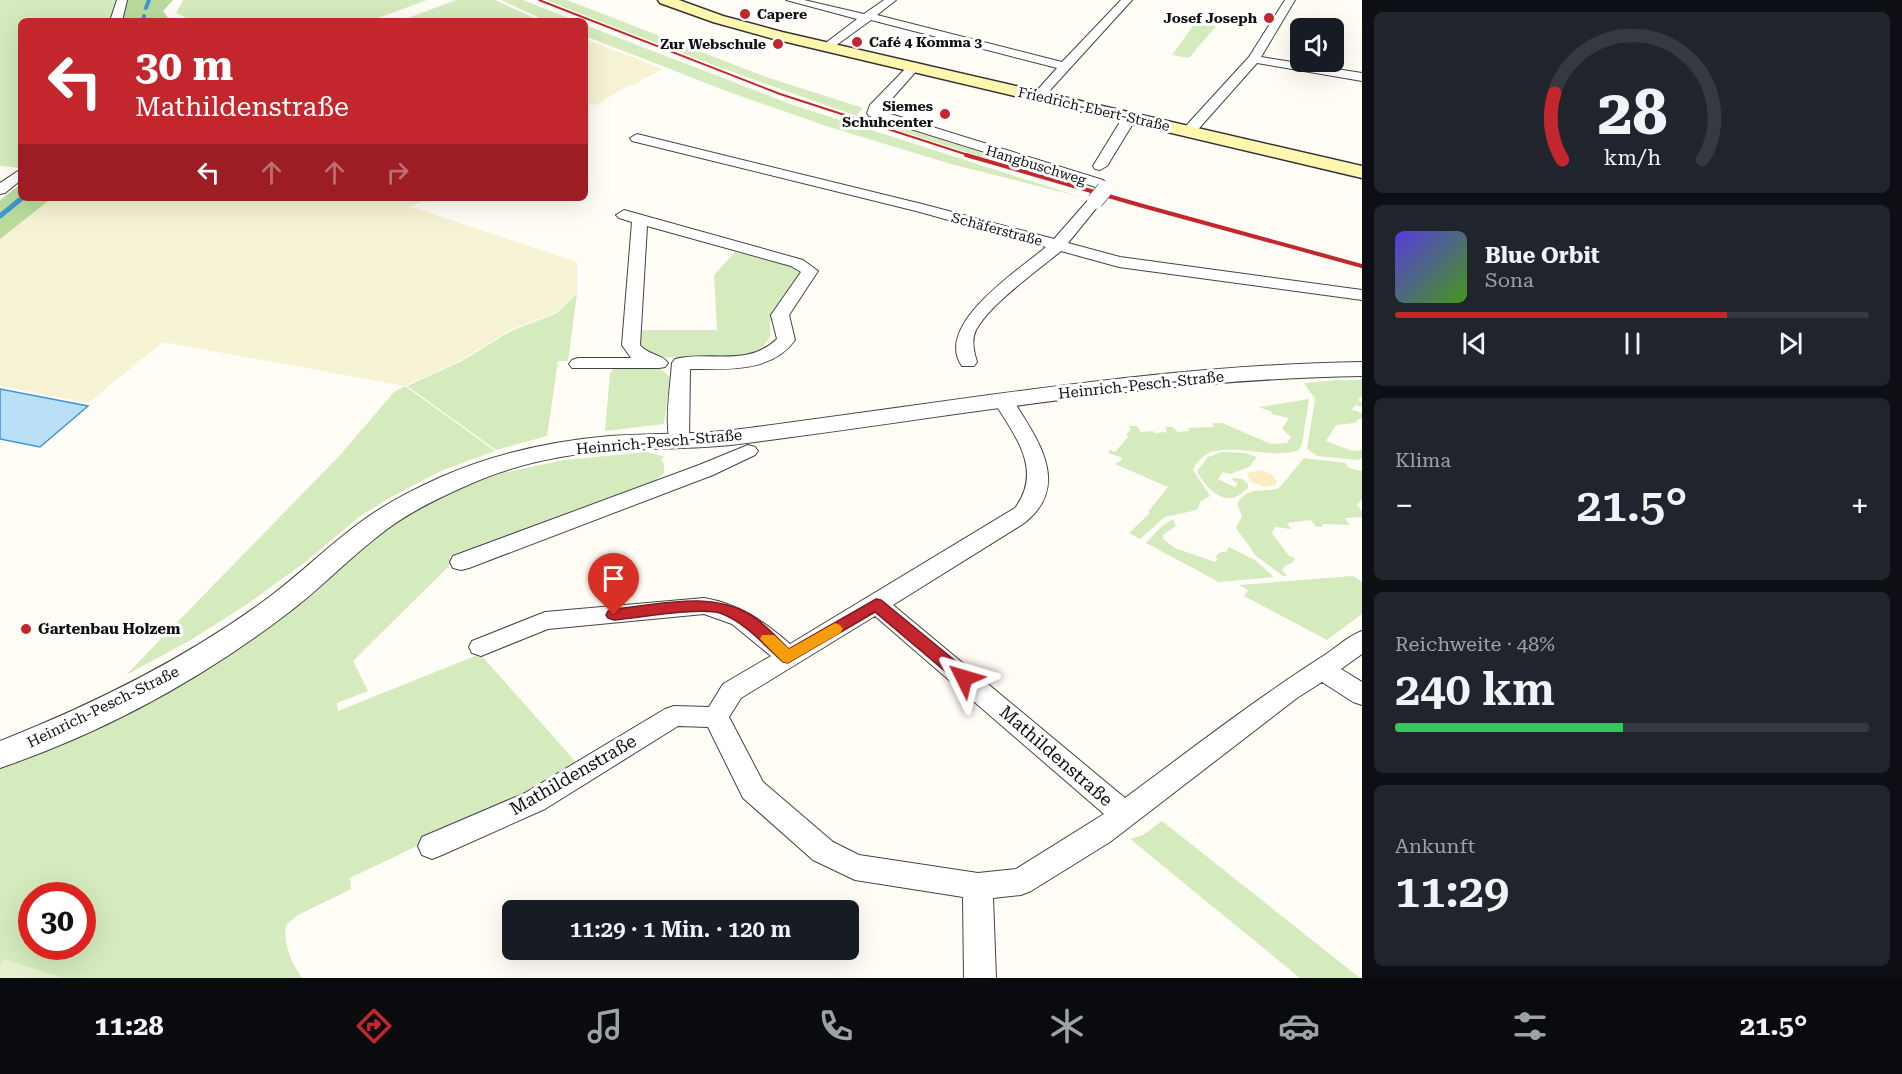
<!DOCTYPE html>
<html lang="de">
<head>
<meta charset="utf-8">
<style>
  body { margin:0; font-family:"Roboto Serif",serif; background:#20242c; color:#f1f3f6; height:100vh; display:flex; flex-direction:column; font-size:22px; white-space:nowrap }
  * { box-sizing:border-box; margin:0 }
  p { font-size:20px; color:#9ea1a6 }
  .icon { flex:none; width:33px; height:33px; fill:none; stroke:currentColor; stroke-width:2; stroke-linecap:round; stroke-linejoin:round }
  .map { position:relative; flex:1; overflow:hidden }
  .details { display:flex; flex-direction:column; gap:12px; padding:12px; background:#0d0f14; width:540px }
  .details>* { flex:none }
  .top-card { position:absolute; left:18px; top:18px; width:570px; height:183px; border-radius:9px; box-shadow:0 6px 24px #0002; background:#c4262e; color:#fff; overflow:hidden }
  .tools { position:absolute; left:1290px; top:18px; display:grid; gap:12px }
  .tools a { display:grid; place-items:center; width:54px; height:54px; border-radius:9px; background:#171b24; box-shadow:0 6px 24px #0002; font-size:30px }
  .speed { position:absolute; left:18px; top:882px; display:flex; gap:12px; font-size:30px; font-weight:700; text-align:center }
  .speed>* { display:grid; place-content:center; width:78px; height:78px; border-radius:50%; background:#171b24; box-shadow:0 6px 24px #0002; line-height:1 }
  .speed .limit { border:9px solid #d22; background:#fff; color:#111 }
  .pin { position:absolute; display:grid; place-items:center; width:51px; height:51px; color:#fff; margin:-62px -26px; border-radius:50% 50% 50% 0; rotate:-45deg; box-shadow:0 0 6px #0007 }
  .pin .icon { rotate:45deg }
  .me { position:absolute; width:66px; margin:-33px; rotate:310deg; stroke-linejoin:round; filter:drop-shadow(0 0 4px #0008) }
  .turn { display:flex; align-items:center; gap:21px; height:126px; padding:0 18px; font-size:27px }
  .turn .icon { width:78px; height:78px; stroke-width:2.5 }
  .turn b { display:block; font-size:42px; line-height:51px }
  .lanes { display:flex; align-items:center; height:57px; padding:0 18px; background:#0003; justify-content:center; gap:30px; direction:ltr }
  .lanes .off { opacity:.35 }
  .big { font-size:45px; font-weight:600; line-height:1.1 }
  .details .card { flex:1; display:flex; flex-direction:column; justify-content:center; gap:9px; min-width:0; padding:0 21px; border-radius:9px; background:#20242c }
  .details .dial { align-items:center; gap:0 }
  .dial svg { height:156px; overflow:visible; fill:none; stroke:#363941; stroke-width:7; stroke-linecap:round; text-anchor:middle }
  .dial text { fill:#f1f3f6; stroke:none }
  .song { display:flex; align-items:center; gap:18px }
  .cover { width:72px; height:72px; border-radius:9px; background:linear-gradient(135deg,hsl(250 70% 55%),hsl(100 70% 35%)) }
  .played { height:6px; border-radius:3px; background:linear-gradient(90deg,#c4262e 70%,#363941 70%) }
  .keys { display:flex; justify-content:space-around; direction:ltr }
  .heat { display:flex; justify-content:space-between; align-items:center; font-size:33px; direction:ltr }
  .charge { height:9px; border-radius:4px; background:linear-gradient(90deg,#34c759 48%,#363941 0) }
  .trip { position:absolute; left:502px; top:900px; width:357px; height:60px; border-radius:9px; background:#171b24; box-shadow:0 6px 24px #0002; font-weight:600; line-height:60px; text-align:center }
  .menu { display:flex; height:96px; justify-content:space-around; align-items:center; background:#090b0e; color:#9ea1a6 }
  .menu .icon { width:42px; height:42px }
  .menu .on { color:#c4262e }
  .menu b { font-size:27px; color:#f1f3f6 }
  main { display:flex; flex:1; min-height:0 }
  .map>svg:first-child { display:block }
</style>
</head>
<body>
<main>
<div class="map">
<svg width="1362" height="978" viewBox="0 0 1362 978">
  <rect width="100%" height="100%" fill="#fffdf5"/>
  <path fill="#f6f3d4" d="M585 39 619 52 663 69 631 86 629 85 596 105 591 104 585 108Z
    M52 198H429L411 207 577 262V294L557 312 510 330 458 362 405 386 163 342 88 403 0 386V239Z"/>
  <path fill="#d5ebbd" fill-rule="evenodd" d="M0 0H118L111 21H21V168L0 166Z
    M183 0H427L370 21H193L176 13Z
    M456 0H495L541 21H400Z
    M501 0H523L576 21H546Z
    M546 0H567L766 77 863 108 858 114 1021 165 1017 168C857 119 701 62 546 0Z
    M1196 22 1216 26 1189 58 1172 55Z
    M585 25 793 105 1081 197 951 164 826 126 729 92 585 36Z
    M735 252 791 266 801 272C792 286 777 302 771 318 768 326 773 333 768 340 754 365 683 357 658 357H652L636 344 638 330H717L714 275Z
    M577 294 568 361H558L547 436 496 450 407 386 462 361 511 331 557 313Z
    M615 367C632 367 661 361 670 378L664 424 605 431 610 373Z
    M1338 380H1362V396L1358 400 1362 402 1361 407 1355 405 1352 410 1362 413V419H1358L1355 423 1336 425 1326 441 1352 451 1362 450V458L1358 460 1317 456 1307 449 1315 399 1304 383Z
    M405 386 495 451 443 470 391 497 359 517 304 563 246 605 189 641 126 675 341 454 394 392Z
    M1309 399 1302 444 1299 450C1264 463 1211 430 1193 470L1210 496 1201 501 1197 510 1165 517 1140 539 1129 533 1150 513 1148 512 1168 487 1115 464 1122 460 1121 457 1108 453 1110 450 1115 452 1129 436 1126 435 1131 429 1129 426H1137L1141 432 1153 431 1155 433 1167 432 1165 427H1172L1178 432 1189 431 1188 428 1213 427V423H1222L1271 444 1287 443 1291 437 1282 429 1289 418 1271 414 1272 412 1259 407Z
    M647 452 665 457 661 459 664 465V473L656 480 449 556 451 562 449 566 353 661 368 691 337 703 338 711 480 654 575 761 574 768 568 774 350 878 351 889 298 915 286 925C283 946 291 961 302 978H0V765L51 745 393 522 460 487 503 473 564 460ZM32 896H82V946H32Z
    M1222 452 1245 453 1257 457 1249 467 1230 474 1223 472 1218 479 1235 487 1238 483 1232 480 1233 478 1242 479 1248 484V488C1244 491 1237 498 1231 498 1217 500 1202 482 1197 471L1208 457Z
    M1304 458 1346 463 1349 468 1362 471V499L1357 505 1362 511V517L1345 518 1350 525 1323 524 1322 527H1316L1311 520 1287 523 1291 529 1275 527 1272 533 1289 556 1295 558 1292 563 1285 566 1282 570 1287 576H1283L1256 556 1236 528 1242 516 1237 504C1249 484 1262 494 1279 488Z
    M1173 519 1176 526 1163 535V539L1175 548 1215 562 1218 559 1215 557 1220 552H1226L1229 547 1255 560 1274 577 1219 582 1146 543 1162 526Z
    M1353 576 1362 582V614L1327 640 1244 596 1248 590 1239 585Z
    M1162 821 1360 978H1300L1130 839 1143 835Z"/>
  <path fill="#b9dc9c" d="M124 0H173L163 11 170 21H118Z
    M21 184V198H52L0 239V200Z"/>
  <path fill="#fbeec1" d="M1261 470 1272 475 1277 482 1275 485 1265 487 1251 482 1247 473Z"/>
  <path fill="#e6f2cf" d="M3 959 63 978H0V964Z"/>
  <path fill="#b9e0f7" stroke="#3f96cf" stroke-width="1.5" d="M0 389 88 406 40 447 0 439Z"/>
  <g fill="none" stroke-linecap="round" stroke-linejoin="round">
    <path stroke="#3f96cf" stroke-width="4" d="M146 8 149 0
      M143 21 144 16"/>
    <path stroke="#3f96cf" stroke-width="5" d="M0 216 22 198"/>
    <g stroke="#444" stroke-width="2">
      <path id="minor" d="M117 0H127L122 21H110Z
        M786 0H804L864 14 884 0H896L877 15 1062 62 1121 0H1132L1042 99 1038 100 1032 96 1057 68 871 20 831 49H823V45L857 19Z
        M1285 0H1295L1261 57 1362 73V81L1257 63 1194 134H1184L1182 131 1184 128 1249 57Z
        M913 64 919 68 881 111 1103 180 1112 189 1105 193 1093 186 869 116 867 113 870 105 909 65Z
        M1130 113 1137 117 1107 166 1100 170 1095 169 1093 166 1123 117Z
        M637 134 926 205 1054 239 1090 198 1095 197 1102 201 1068 243 1120 257 1362 290V300L1119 267 1061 251C1037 271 990 304 976 330 971 340 974 352 977 362L974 366H962C933 325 1019 270 1046 247L916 211 632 141 630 138Z
        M21 169V180L5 193 0 194V183Z
        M624 210 803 260 818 271 789 315 795 340C772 373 725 369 690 369L689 441 686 445H672C663 431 671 381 672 363L675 359C710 350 746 368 777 339L771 315 801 272 791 266 647 226 640 345C648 355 662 354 668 363L665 367 659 368H572L569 364 572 360 578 358H631L622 345 632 222 619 218 616 215Z
        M1003 394 1010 396 1013 400C1037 439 1073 486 1023 524L893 605 1125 798C1189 751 1253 701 1320 658 1334 650 1347 636 1362 631V654L1341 669 1362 682V705L1353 702 1322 682 1297 698 1110 842 1031 891 1021 895 993 898 996 978H964L963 897 855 880 813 860 743 798 708 727 678 726 545 809 442 855 432 859 422 855 418 846 422 837 525 793 665 709 674 706 709 707 723 684 771 656 732 624 704 614 548 629 481 656 472 653 469 647 472 641 545 612 704 598C740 604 763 621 790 644L1015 508C1044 469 1014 435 993 400L996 396ZM875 616 1104 814 1016 869 978 873 859 855 833 842 763 782 729 717 741 698Z
        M748 445 755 447 758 451 755 455 713 475 469 568 461 570 453 568 450 562 453 556 699 465Z"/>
    </g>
    <g stroke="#444" stroke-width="2">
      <path id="tertiary" d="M1362 362V376C1150 379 940 419 731 445 692 449 653 448 614 451 560 454 507 466 459 489 430 502 401 517 377 537 346 561 320 589 288 613 202 679 103 733 0 768V741C91 705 177 663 257 606 293 581 323 550 358 524 383 505 412 490 441 477 493 454 552 441 610 436 651 433 692 435 733 430 942 404 1151 365 1362 362Z"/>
    </g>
    <g stroke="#333" stroke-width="3">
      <path id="secondary" d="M658 0H679L723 16 782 32 1362 166V178L774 39 713 22 660 3Z"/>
    </g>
    <use href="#minor" fill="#fff" fill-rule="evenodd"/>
    <use href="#tertiary" fill="#fff" fill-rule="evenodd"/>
    <use href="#secondary" fill="#fff6b0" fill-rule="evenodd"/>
    <path stroke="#c4262e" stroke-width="2" d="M539 0 780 94 971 156"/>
    <path stroke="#c4262e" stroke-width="4" d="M966 155 1143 206 1362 266"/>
    <g stroke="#444" stroke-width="17" stroke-linecap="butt">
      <path id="minor-bridge" d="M1095 201 1105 189"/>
    </g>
    <use href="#minor-bridge" stroke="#fff" stroke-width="16"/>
  </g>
  <path fill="#c4262e" stroke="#7f191e" stroke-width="1.5" d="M876 599 881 600 970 673 972 678 970 682 964 684 958 682 875 612 788 663 783 662C764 645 745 622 720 613 701 607 637 618 614 620L608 618 606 615 608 611 614 609C659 605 710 590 751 615 765 624 777 638 789 649Z"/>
  <path fill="#f59e0b" d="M835 623 840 625 843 629 840 633 788 663 783 662 760 639 762 635H774L789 649Z"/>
  <g fill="#c4262e" stroke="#fff" stroke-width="2">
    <circle cx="745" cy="14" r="6"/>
    <circle cx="1269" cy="18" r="6"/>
    <circle cx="857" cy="42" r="6"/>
    <circle cx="778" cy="44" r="6"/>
    <circle cx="945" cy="114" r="6"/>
    <circle cx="26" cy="629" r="6"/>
  </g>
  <g text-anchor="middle" stroke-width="6" stroke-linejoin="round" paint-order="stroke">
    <g font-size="14" font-weight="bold" fill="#111" stroke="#fff" text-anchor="end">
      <text x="757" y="19" text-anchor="start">Capere</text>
      <text x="1257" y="23">Josef Joseph</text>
      <text x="869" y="47" text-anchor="start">Café 4 Komma 3</text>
      <text x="766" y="49">Zur Webschule</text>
      <text x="933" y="111">Siemes<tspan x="933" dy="16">Schuhcenter</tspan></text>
    </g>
    <g font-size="14" fill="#111" stroke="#fff">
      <text transform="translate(1094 109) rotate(13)" y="5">Friedrich-Ebert-Straße</text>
      <text transform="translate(1036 165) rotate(17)" y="5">Hangbuschweg</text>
      <text transform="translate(997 229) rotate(15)" y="5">Schäferstraße</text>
    </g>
    <g font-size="15" fill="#111" stroke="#fff">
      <text transform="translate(1141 385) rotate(-6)" y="5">Heinrich-Pesch-Straße</text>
      <text transform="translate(659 442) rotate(-5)" y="5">Heinrich-Pesch-Straße</text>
      <text transform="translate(103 707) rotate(-26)" y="5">Heinrich-Pesch-Straße</text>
    </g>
    <g font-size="15" font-weight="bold" fill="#111" stroke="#fff" text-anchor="start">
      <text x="38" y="634">Gartenbau Holzem</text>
    </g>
    <g font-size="18" fill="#111" stroke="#fff">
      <text transform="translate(1056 756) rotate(41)" y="6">Mathildenstraße</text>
      <text transform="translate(573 775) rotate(-30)" y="6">Mathildenstraße</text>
    </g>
  </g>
</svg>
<div class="tools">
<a><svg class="icon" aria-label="sound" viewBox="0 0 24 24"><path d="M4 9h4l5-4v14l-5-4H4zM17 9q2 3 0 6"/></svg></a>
</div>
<div class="speed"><div class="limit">30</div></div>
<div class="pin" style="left:614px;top:615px;background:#d93025"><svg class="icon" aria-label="arrive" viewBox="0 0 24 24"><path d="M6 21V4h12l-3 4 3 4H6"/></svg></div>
<svg class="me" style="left:964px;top:678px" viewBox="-20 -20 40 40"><path d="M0-17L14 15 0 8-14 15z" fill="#c4262e" stroke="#fff" stroke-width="4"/></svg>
<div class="trip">11:29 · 1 Min. · 120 m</div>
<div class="top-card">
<div class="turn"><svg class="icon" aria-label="left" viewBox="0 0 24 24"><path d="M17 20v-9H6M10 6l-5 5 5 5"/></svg><div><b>30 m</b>Mathildenstraße</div></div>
<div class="lanes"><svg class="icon" aria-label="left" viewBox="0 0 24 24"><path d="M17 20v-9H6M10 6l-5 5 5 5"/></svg><svg class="icon off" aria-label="ahead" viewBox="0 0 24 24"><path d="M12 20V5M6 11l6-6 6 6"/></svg><svg class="icon off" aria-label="ahead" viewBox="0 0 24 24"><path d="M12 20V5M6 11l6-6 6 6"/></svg><svg class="icon off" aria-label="right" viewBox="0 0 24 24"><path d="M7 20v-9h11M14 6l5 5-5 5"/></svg></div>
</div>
</div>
<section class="details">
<div class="card dial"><svg viewBox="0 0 100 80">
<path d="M14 69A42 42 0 1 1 86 69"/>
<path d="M14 69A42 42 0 0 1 10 35" stroke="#c4262e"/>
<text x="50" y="56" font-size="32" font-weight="700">28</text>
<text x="50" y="72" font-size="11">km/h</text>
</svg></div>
<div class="card">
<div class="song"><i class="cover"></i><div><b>Blue Orbit</b><p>Sona</p></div></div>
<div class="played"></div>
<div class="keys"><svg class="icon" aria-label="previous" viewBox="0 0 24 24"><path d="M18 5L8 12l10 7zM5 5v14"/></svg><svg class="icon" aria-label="pause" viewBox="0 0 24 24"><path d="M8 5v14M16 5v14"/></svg><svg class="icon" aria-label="next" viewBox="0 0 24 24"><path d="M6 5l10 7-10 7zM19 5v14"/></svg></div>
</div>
<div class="card"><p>Klima</p>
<div class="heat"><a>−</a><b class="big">21.5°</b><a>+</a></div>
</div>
<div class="card"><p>Reichweite · 48%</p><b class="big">240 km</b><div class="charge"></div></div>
<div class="card"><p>Ankunft</p><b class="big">11:29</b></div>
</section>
</main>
<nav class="menu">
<b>11:28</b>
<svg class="icon on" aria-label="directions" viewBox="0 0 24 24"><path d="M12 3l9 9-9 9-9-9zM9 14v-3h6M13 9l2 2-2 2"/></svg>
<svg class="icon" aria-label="music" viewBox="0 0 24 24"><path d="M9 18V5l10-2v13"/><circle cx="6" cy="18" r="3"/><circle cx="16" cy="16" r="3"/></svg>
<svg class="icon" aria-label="phone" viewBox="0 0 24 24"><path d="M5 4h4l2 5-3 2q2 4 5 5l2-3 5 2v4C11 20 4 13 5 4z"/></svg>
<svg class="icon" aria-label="climate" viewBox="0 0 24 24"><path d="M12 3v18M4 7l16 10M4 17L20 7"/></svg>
<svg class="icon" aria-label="car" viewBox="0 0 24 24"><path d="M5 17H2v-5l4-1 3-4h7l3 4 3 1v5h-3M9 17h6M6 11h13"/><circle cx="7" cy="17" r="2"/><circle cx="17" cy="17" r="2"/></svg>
<svg class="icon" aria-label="filters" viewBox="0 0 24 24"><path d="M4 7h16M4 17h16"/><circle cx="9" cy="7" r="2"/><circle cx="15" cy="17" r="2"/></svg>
<b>21.5°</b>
</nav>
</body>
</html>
